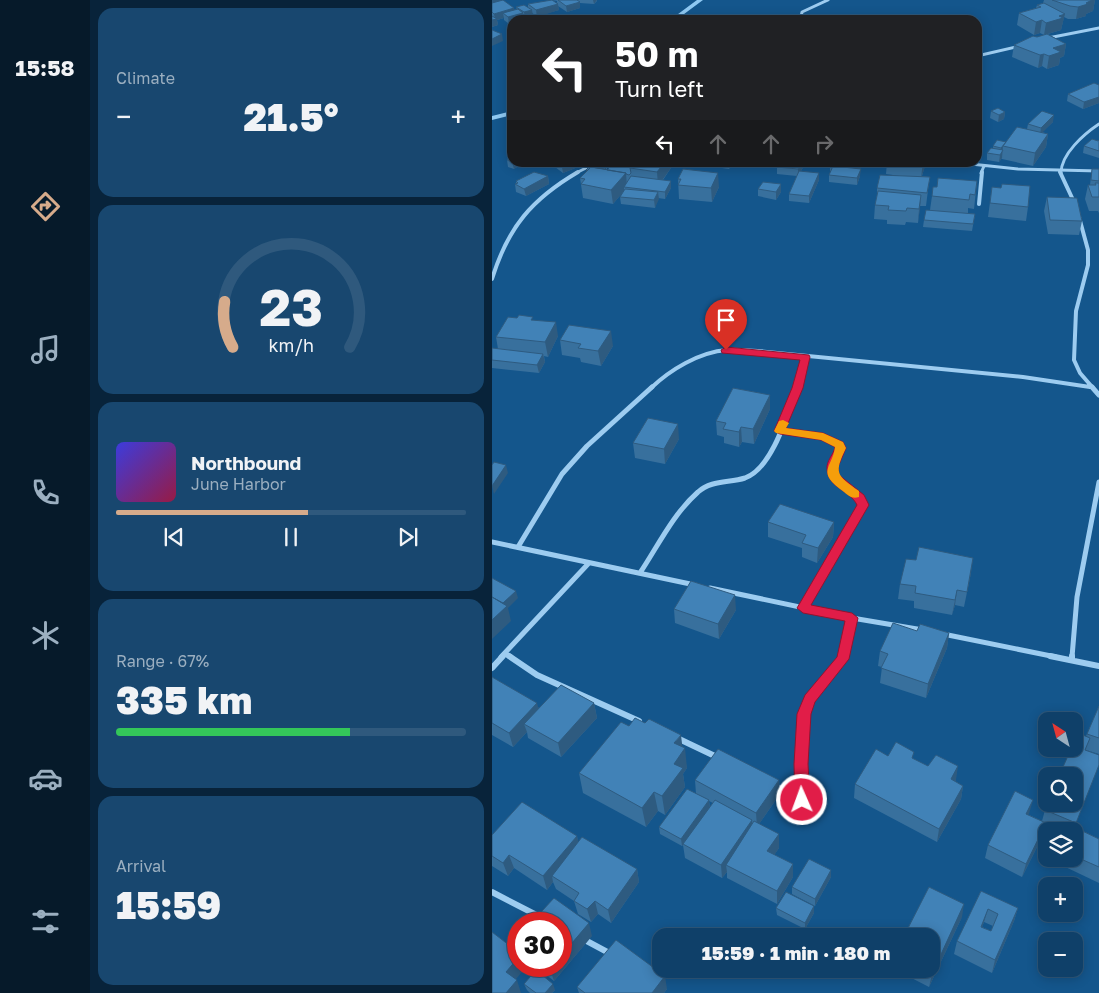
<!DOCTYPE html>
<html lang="en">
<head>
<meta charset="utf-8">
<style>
  body { margin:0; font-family:"Golos Text",sans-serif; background:#18476f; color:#f1f3f6; height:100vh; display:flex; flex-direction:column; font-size:19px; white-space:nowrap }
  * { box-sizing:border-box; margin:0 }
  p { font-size:16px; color:#9bafc0 }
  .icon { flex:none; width:28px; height:28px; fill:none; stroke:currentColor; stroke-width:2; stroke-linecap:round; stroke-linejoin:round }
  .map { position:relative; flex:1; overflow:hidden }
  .panel { display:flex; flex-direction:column; gap:8px; padding:8px; background:#08233a; width:402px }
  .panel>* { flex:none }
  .top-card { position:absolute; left:15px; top:15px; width:475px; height:152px; border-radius:15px; box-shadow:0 2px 12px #0003,0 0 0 1px #2f597d; background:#202124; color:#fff; overflow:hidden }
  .needle { width:32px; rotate:324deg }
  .buttons { position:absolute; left:546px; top:712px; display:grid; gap:10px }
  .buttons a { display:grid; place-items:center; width:45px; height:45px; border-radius:10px; background:#0f4069; box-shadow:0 2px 12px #0003,0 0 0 1px #2f597d; font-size:25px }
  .speed { position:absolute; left:15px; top:912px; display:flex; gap:10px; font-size:25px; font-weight:700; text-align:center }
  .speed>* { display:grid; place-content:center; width:65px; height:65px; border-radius:50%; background:#0f4069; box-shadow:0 2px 12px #0003,0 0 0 1px #2f597d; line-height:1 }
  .speed .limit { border:8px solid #d22; background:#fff; color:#111 }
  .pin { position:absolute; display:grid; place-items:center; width:42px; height:42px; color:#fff; margin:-51px -21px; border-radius:50% 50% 50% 0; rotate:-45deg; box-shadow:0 0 5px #0007 }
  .pin .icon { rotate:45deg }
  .me { position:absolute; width:55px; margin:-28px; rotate:358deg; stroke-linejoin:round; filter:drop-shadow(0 0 4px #0008) }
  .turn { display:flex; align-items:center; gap:18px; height:105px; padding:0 25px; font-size:22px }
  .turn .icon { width:65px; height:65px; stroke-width:2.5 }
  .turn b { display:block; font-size:35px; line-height:42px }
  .lanes { display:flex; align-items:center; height:48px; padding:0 25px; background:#0003; justify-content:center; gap:25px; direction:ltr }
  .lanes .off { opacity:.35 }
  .big { font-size:38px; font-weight:800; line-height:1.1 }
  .panel .card { flex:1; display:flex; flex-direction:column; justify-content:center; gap:8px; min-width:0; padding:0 18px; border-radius:15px; background:#18476f }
  .panel .dial { align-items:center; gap:0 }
  .dial svg { height:130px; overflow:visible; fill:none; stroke:#2f597d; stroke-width:7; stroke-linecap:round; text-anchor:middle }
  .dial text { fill:#f1f3f6; stroke:none }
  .song { display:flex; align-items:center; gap:15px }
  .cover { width:60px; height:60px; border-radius:8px; background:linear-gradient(135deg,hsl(240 70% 55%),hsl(340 70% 35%)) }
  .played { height:5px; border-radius:2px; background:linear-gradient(90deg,#d6ab8b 55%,#2f597d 55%) }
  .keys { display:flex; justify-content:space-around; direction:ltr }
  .heat { display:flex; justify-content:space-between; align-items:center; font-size:28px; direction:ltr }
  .charge { height:8px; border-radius:4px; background:linear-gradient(90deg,#34c759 67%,#2f597d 0) }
  .trip { position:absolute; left:160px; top:928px; width:288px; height:50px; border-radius:15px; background:#0f4069; box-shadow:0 2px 12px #0003,0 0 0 1px #2f597d; font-weight:800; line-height:50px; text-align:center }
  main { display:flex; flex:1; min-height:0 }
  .tab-bar { display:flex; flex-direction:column; width:90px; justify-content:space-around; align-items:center; background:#061a2a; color:#9bafc0 }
  .tab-bar .icon { width:35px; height:35px }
  .tab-bar .current { color:#d6ab8b }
  .tab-bar b { font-size:22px; color:#f1f3f6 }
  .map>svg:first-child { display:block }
</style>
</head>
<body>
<main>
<nav class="tab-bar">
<b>15:58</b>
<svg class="icon current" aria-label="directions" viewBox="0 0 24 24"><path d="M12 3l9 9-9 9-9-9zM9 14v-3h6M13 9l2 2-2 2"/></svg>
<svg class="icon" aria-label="music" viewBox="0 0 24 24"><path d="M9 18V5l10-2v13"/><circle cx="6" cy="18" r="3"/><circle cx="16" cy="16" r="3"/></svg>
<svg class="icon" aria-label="phone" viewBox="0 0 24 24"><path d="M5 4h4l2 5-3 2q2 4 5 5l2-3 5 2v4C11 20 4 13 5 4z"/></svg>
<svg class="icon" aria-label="climate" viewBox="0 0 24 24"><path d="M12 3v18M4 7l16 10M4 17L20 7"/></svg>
<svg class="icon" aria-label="car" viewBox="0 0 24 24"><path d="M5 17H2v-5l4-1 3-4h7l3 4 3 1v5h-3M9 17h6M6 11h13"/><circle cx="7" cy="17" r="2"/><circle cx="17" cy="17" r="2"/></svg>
<svg class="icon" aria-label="filters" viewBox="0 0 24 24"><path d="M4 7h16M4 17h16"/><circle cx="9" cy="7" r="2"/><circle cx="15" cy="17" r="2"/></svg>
</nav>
<section class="panel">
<div class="card"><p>Climate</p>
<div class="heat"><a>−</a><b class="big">21.5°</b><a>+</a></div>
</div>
<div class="card dial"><svg viewBox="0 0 100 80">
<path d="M14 69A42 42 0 1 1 86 69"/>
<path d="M14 69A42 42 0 0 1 9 41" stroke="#d6ab8b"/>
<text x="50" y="56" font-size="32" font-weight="700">23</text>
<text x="50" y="72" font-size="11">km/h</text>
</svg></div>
<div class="card">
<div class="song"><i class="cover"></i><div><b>Northbound</b><p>June Harbor</p></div></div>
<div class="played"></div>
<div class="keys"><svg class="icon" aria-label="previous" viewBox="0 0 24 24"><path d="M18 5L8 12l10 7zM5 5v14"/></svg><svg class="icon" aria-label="pause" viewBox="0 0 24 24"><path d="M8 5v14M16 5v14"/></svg><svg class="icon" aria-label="next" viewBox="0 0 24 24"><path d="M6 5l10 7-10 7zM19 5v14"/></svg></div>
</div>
<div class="card"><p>Range · 67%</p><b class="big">335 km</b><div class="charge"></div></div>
<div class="card"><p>Arrival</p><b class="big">15:59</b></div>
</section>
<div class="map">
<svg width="607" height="993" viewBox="0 0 607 993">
  <rect width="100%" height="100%" fill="#14568c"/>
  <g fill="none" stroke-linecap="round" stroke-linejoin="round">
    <path fill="#8fc9f3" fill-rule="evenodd" d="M205 0H211L184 20H178Z
      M20 111V115L0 120V116Z"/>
    <path stroke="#9dccf0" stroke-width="3" d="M317 20 309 17 310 12 336 0
      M556 38 607 28
      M485 56 528 46
      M460 162 526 169 607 171
      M84 173 106 162
      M489 173 492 166
      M569 173C569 154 592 134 607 124"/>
    <path stroke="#9dccf0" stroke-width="4" d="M568 172 582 202
      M487 204 490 172
      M587 217 596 250V265L584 311 582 360 588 373 601 388
      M0 279C16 227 40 199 86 172
      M159 388C178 370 207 352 235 350 245 349 256 351 266 351L531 377 598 387
      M304 388 313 357"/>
    <path stroke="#9dccf0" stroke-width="5" d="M600 387 607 395
      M288 431C302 433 342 434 349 448 329 493 358 475 371 505L311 608
      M0 542 203 585
      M26 547 70 474 95 446 160 387
      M148 573C166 546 181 514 206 492 219 480 237 483 253 478 281 468 296 412 305 387
      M218 588 360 618 431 630
      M451 634 564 657
      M14 654 19 657
      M9 657 96 564
      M351 657 360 618
      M580 657 585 597 607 482"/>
    <path stroke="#9dccf0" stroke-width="6" d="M17 656 45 675 147 721
      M558 656 607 666
      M580 660V656
      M0 668 11 656
      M185 738 227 758
      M281 785 310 800C309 774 305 721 318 699 327 684 346 672 352 656
      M0 892 62 924
      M91 939 119 954"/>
  </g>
  <path fill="#38709d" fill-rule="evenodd" d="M0 0 9 1 23 10H25L24 7H36V4L65 3V1L60 0H105V1L102 4 88 3V8L75 12 66 6 67 10 45 16 40 13 41 16 32 18V20H20V30L19 24H17L12 20V18L5 20 6 25 0 27Z
    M552 0H603L601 11 594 14V16L584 19H576L572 17 569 30 556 34 574 44 572 56 568 58 567 65 555 69 550 66 546 68 520 57 522 45 552 35 548 33 542 35 525 25 527 13 544 8 545 5 551 3Z
    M607 85V103L591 109 575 101 576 94Z
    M499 111 513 112 512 119 506 122 498 118Z
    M561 122 550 132 556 134 554 147 541 166 510 159V158L507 162 495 160V153L501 148V146L514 142 535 129 536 124Z
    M607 140V158L591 153 592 146Z
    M20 156V162H27L28 165 22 169 16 167 15 160Z
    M59 162H98L71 173 59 164Z
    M122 162H189L185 167 179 166V168L171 180 179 181V188L173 199 166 198 163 208 129 204 128 197 131 192 121 204 91 198 88 178 94 172V170L115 167V170Z
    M230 162H240V165L237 169 230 168Z
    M262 162H279L277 167 262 165Z
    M282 162H314L309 171 327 180 317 203 297 201V194L305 176 285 174V168H283Z
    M333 162H348L346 167H350L352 162H371L368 169V176L365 185 337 182V175L339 172H338V166L333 165Z
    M395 162H434L430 176 438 177 436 190 434 206H428L426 223 414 222 413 225 395 224V220L382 219 383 205 385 198V188L408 176 394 174Z
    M600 169H607V213L606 211H597L593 199 596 185H598Z
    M56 176 57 184 34 196 24 192 23 184H24V181Z
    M186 179 227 187 220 202 187 199Z
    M485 181 482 209 476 208V213L483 214 480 231 431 227 432 220 438 210 440 196 445 187Z
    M289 184V192L284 200 266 196V189Z
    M500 187 536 207 534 221 496 217Z
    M555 197 590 221 587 235 556 234 552 211Z
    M42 320 66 336 56 357 52 356 53 362 47 373 0 368V348L6 349 4 337Z
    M68 340 121 346 109 366 89 362 88 358 70 355Z
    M278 409 262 444 250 442 247 447 232 443V437L225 435 224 421Z
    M187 439 173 464 143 458 141 443Z
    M276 522H342L341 537 325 563 310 557V548L276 537Z
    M479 573 472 607 463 605 460 615 422 608V601L406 599 408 584Z
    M182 609 244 610 227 639 183 623Z
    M425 631 457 633 455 648 434 698 388 683 390 667 386 666 388 651Z
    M0 677 47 708 102 703 105 718 69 757 36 738 35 732 21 747 0 735Z
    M607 706V754L594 750 607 755 583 827 607 839V883L565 863 566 859H582V831H567L553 825 550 837 530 877 493 858 496 845 537 815 550 821 553 810 594 736Z
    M137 726 190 747 195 768 191 774 193 787 173 815 166 811 154 827 91 793 87 773Z
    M396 756 421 759 464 780 463 781 471 786 469 799 445 842 362 798 363 784Z
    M203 780H287L288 794 267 824 287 848 282 855 301 864V877L285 904 235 878V872L230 878 193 858 191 845 190 846 168 834 167 827 204 794ZM217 801 221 803 218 807Z
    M0 835 85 836 86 842 145 869 147 882 119 923 106 914 99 922 86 914 82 901 64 889 61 882 55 890 22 868 16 876 0 866Z
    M339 870V877L323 906 300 894V887Z
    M489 891 526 908 522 921 500 973 462 954 465 941ZM492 922 501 926 499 931 490 927Z
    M322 906V913L313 929 285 915 284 908Z
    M470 917 437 987 402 969H439Z
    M100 936 62 981 43 966H69Z
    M26 937V952L22 942Z
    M32 984 63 990 60 993H38L35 990Z
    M85 987 175 989 172 993H87Z"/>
  <path fill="#2e5b80" d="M0 0H9V3L0 6Z
    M101 0H105L102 4Z
    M600 0H603L601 11 594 14V16L584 19 586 7Z
    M88 2V8L75 12 74 6Z
    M66 4 67 10 45 17 44 10Z
    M22 8 23 14 11 13 12 18 5 20 6 25 0 27V20L3 19 2 14Z
    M40 10 41 16 33 18 32 12Z
    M31 13 32 20H20V23L17 24 16 17Z
    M573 14 569 30 552 35 554 23 567 16Z
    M550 20 548 33 542 35 544 22Z
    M10 34 11 41 0 46V39Z
    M574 44 572 56 568 58 567 65 555 69 557 56 561 48Z
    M552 54 550 66 546 68 548 55Z
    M607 97V103L591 109 592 102Z
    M513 112 512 119 506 122 507 115Z
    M562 115 561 122 548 135 549 128Z
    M556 134 554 147 541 166 543 153Z
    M514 142 511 146 510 158 507 162 509 148Z
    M20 162H27L28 165 22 169Z
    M69 162H98L71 173Z
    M173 162H179V168L166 186 165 172Z
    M184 162H189L185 167Z
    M237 162H240V165L237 169Z
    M310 162H314L306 176V169Z
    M345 162H348L343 172V165Z
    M368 162H371L365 175V168Z
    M431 162H434V164L429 178Z
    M369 169 368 176 365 185V178Z
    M134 173 135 187H132V191L121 204 119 190Z
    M226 173 227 187 220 202 219 188Z
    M327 173V180L317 203V196Z
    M56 176 57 184 34 196 32 189Z
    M179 181V188L173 199V192Z
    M289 184V192L284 200V192Z
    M166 192 167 199 163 208 162 200Z
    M429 195 428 208 426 223 427 209Z
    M64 322 66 336 56 357 53 342Z
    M119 331 121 346 109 366 106 351Z
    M51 354 53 362 47 373 45 365Z
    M278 395V409L262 444 261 429Z
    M186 424 187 439 173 464 172 449Z
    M249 427 250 442 247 447V432Z
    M14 465 16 473 2 494 0 486Z
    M342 522 341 537 325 563 326 548Z
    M481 558 479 573 472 607 475 592Z
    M465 590 463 605 460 615Z
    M24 591 26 598 16 608 19 621 0 639V620L9 605Z
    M243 595 244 610 227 639 226 624Z
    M457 633 455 648 434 698 436 684Z
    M45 703 49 717 32 724 35 732 21 747 17 733Z
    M102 703 105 718 69 757 66 743Z
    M189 735 191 752 193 748 195 768 191 774 193 787 173 815 170 796 182 764V743Z
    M466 766 464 780 457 793 459 779Z
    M287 780 288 794 265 827 264 813Z
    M471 786 469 799 445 842 447 829Z
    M162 792 166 811 154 827 150 808Z
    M217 800 218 808 190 846 189 839Z
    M541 800 537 814 531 827 534 814Z
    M260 820 261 834 234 865 235 872 230 878 229 865Z
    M554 823 550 837 530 877 534 864Z
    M287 834V848L276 865 275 851Z
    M85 836 88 849 60 876 61 882 55 890 51 876Z
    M17 855 22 868 16 876 11 863Z
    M301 864V877L285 904V891Z
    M145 869 147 882 119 923 116 910Z
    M339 870V877L323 906V899Z
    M103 901 106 914 99 922 95 909Z
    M472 904 470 917 437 987 440 974Z
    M322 906V913L313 929V923Z
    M526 908 522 921 500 973 503 960Z
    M496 909 492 922 486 939 489 927Z
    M97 923 100 936 62 981 58 969 60 966H69V956Z
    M26 958V966H33L34 967 19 985 14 972Z
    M173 976 175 989 172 993H160Z
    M25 980 29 993H14Z
    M61 984 63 990 60 993H53Z"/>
  <path fill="#4182b7" stroke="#2e5b80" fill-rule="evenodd" d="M11 0 22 8 2 14 0 12V3Z
    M60 0 66 4 44 10 36 4Z
    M66 0H85L88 2 74 6Z
    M560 0H600L594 3 596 4 586 7 578 6Z
    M552 3 573 14 567 16 571 18 554 23 550 20 544 22 527 13 549 7 545 5Z
    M32 5 40 10 32 12 24 7Z
    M26 9 31 13 16 17 11 13Z
    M48 15 54 20H31Z
    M0 16 5 19 0 20Z
    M434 17 440 20H427Z
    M0 30 10 34 0 39Z
    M555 34 574 44 561 48 569 52 557 56 552 54 548 55 522 45 541 36 545 37Z
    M602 83 607 85V97L592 102 576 94Z
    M506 108 513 112 507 115 499 111Z
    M550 111 562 115 549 128 536 124Z
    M525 127 556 134 543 153 511 146Z
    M600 139 606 141 607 140V151L592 146Z
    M505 140 514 142 509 148 501 146Z
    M499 148 511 150 508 155 495 153Z
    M20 156V162L15 160Z
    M122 162H143L138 168 139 173 137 175 134 174V173L115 170Z
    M143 162H173L165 172 138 168Z
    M287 162H310L306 169 285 167Z
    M339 162H345L343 165 338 164Z
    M352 162H368L365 168 350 166Z
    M414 162H431L430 164Z
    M99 165 115 167 113 169 99 167 95 171 94 170Z
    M341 166 369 169 365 178 337 175Z
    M99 167 134 173 119 190 89 184 93 179 88 178Z
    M191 169 226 173 219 188 186 185 189 179H186Z
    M600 169H607V181L599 180Z
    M307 171 327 173 317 196 297 194Z
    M42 172 56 176 32 189 23 184 26 183 24 181Z
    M388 175 438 177 435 193 385 188Z
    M139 176 179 181 173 192 132 187Z
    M446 178 485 181 483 195 478 194 477 200 440 196 441 187H445Z
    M271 182 289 184 284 192 266 189Z
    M603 183H607V197H600L596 185H604Z
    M510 184 538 186 536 207 498 203 500 187 509 188Z
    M133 189 166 192 162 200 128 197Z
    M386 191 429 195 427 209 415 208 414 211 396 210 397 206 383 205Z
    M555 197 585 198 590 221 558 220Z
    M434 210 483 214 481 224 432 220Z
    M27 315 41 317 39 320 64 322 53 342 4 337 16 317 25 318Z
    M77 325 119 331 106 351 86 348 89 344 68 340Z
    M0 348 51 354 45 365 0 360Z
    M241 388 278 395 261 429 249 427 247 432 231 429 234 423 224 421Z
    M156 418 186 424 172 449 141 443Z
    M2 462 14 465 0 486V465Z
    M288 504 342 522 326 548 310 543 314 535 276 522Z
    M427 547 481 558 475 592 465 590 463 600 423 593 424 586 408 584 414 559 424 560Z
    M0 578 24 591 11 603 0 597Z
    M199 581 243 595 226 624 182 609Z
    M0 597 15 606 0 620Z
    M401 623 425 631 428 624 457 633 436 684 389 668 396 654 388 651Z
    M0 677 45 703 17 733 0 723Z
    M69 685 102 703 66 743 32 724Z
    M607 706V738L595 734Z
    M143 718 153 723 157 719 189 735 182 743 193 748 182 764 191 768 170 796 162 792 150 808 87 773 129 722 137 726Z
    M586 733 598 738 593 750 607 755V765L584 823 553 810 556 804H582V776H567L579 749H582V740Z
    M404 742 422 752 420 758 436 766 444 755 466 766 459 779 471 786 447 829 363 784 384 749 396 756Z
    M226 749 287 780 264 813 203 780Z
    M195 789 217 800 189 839 167 827Z
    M523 791 541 800 534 814 554 823 534 864 496 845Z
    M223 800 260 820 229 865 191 844Z
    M30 802 85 836 51 876 17 855 11 863 0 856V835Z
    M262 821 287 834 275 851 301 864 285 891 234 865Z
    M580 826 607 839V867L582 856V831H577Z
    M90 837 145 869 116 910 103 901 95 909 82 901 87 893 60 876Z
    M317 859 339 870 323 899 300 887Z
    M437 887 472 904 440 974 429 969H439V936H412Z
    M489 891 526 908 503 960 465 941ZM496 909 506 914 499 931 489 927Z
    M294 892 322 906 313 923 284 908Z
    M62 898 97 923 69 956V924H38Z
    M0 932 26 952V958L14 972 25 980 14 993H0Z
    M26 937V945L22 942Z
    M124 940 173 976 160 993H93L85 987Z
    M44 970 61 984 53 993H44L32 984Z"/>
  <path fill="#e11d48" stroke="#92132f" d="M234 347 317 355 318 357 311 388 294 428 331 433 351 442 354 448 346 467 347 475 372 495 377 505 319 605 360 613 366 618 357 659 323 702 319 714 316 764 318 800 315 805 310 806 305 805 303 800 302 764 305 714 313 695 345 657 353 621 311 613 305 608 365 505C358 490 336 488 335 469 334 461 342 454 343 447L329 440 288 434 282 431 300 388 308 360 230 353 229 350Z"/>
  <path fill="#f59e0b" d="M291 420 297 423 294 428 331 433 351 442 354 448C342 473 344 475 367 491V497C360 499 357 496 352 492 323 471 340 469 343 447L329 440 284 433 282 431 287 421Z"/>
</svg>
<div class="buttons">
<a><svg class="needle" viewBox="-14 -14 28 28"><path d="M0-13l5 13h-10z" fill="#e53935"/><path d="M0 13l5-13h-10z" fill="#9bafc0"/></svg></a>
<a><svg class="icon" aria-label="search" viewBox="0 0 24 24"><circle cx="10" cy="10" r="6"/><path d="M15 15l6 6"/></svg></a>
<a><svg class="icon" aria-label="layers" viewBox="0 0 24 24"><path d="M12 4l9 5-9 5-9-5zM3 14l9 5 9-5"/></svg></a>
<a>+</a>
<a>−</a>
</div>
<div class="speed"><div class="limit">30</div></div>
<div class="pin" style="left:234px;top:350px;background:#d93025"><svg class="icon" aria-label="arrive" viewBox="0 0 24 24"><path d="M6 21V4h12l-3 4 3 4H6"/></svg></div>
<svg class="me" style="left:310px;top:800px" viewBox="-20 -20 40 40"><circle r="17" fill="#e11d48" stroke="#fff" stroke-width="3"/><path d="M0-11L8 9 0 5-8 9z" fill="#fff"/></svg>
<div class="trip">15:59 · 1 min · 180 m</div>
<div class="top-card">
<div class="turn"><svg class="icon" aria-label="left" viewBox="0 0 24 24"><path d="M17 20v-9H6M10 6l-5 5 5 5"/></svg><div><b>50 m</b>Turn left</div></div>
<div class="lanes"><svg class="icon" aria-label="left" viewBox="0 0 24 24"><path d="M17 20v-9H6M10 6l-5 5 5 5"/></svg><svg class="icon off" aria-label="ahead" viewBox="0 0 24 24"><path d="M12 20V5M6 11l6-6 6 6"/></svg><svg class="icon off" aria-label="ahead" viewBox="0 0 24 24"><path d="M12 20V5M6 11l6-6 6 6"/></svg><svg class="icon off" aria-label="right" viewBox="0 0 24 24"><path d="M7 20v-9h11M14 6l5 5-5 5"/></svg></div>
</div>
</div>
</main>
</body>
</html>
